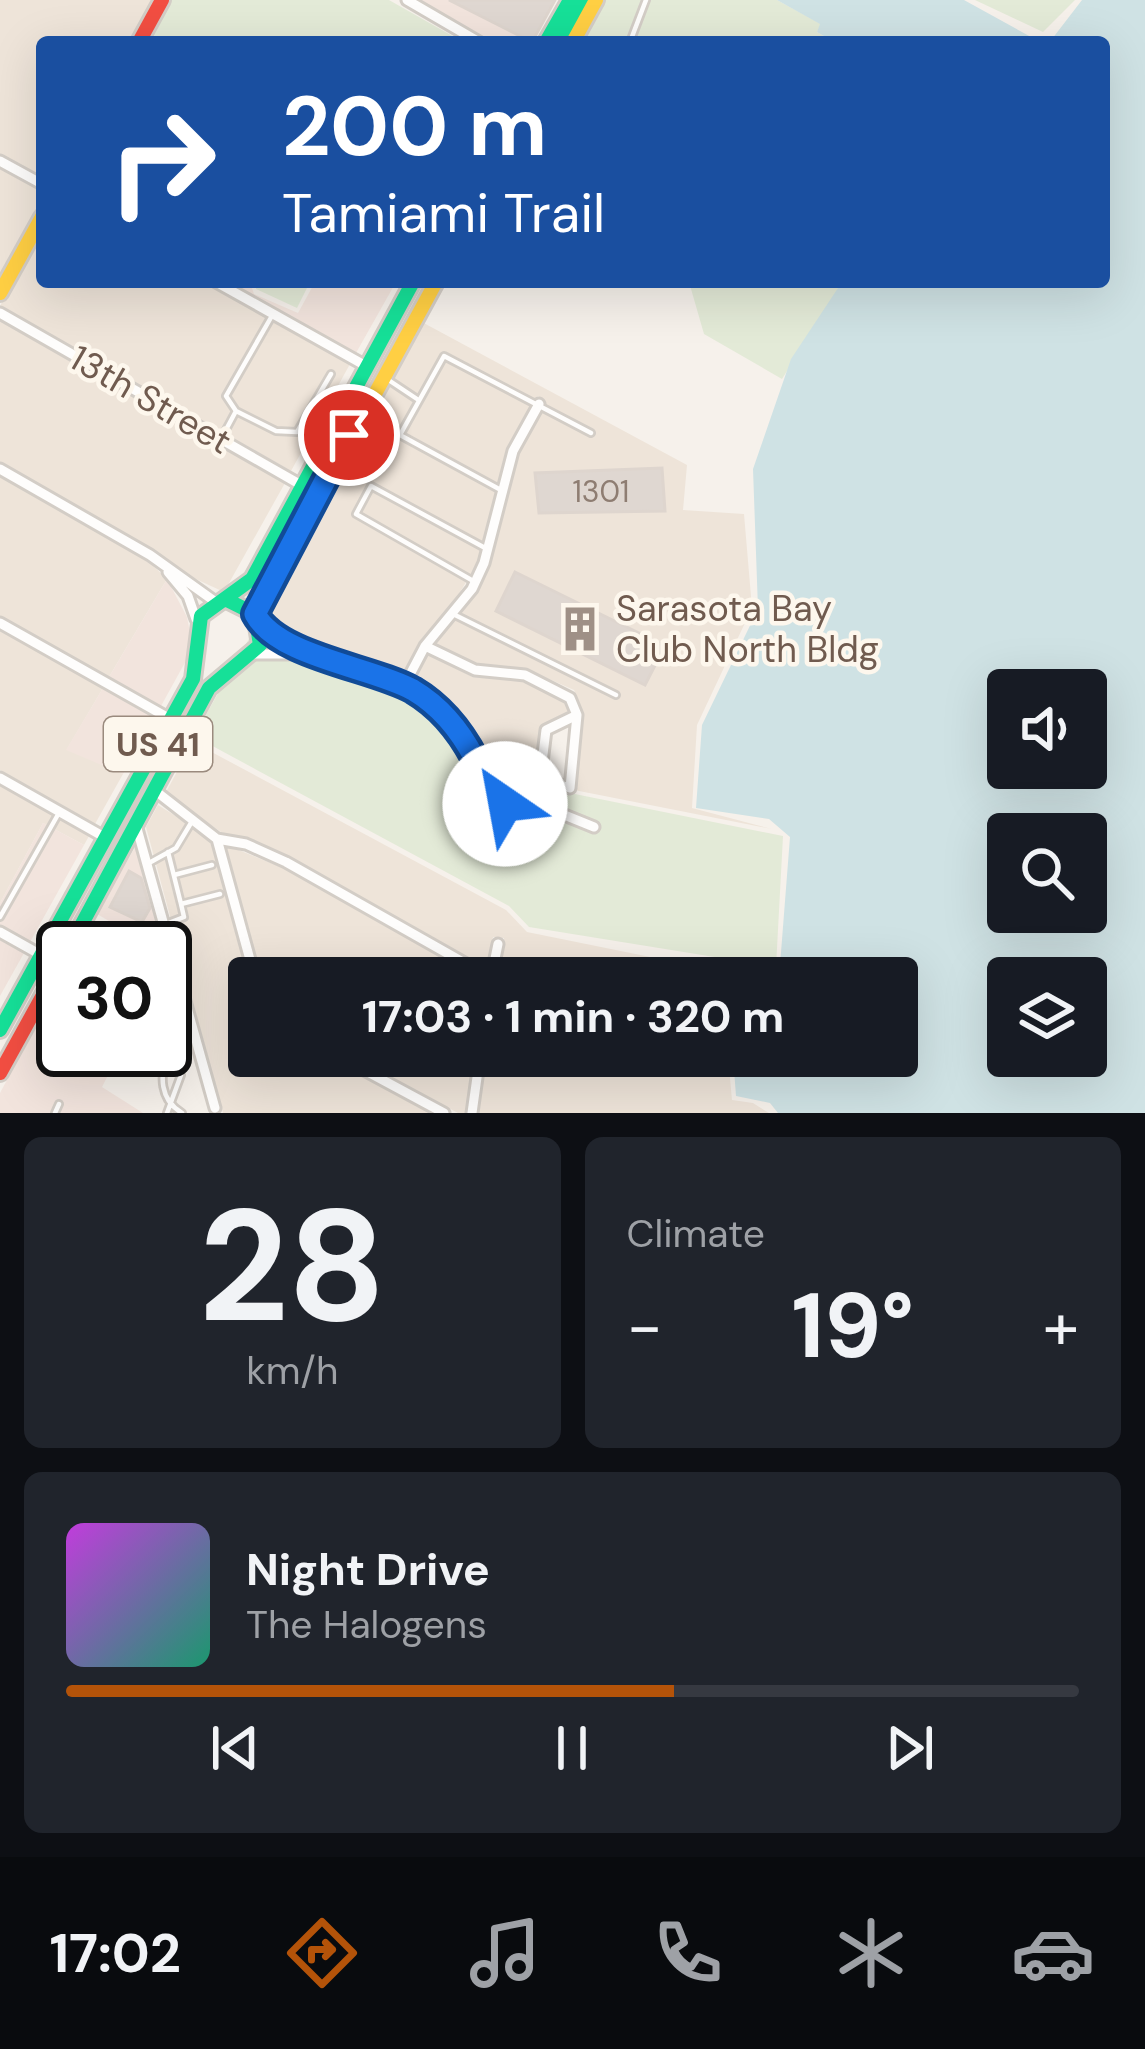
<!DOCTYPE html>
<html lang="en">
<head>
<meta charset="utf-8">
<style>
  body { margin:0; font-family:"DM Sans",sans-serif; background:#20242c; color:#f1f3f6; height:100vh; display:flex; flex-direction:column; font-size:45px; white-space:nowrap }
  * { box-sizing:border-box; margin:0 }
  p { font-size:39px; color:#9ea1a6 }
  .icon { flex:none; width:66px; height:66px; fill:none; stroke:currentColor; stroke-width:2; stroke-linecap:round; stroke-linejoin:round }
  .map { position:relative; height:1113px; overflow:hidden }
  .panel { display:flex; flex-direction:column; gap:24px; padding:24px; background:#0d0f14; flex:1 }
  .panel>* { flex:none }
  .guide { position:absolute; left:36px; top:36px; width:1074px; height:252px; border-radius:12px; box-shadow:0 12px 48px #0002; background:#1a4fa0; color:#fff; overflow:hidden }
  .tools { position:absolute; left:987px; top:669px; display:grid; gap:24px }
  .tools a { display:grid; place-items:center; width:120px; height:120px; border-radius:12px; background:#171b24; box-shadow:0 12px 48px #0002; font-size:60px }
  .speed { position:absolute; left:36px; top:921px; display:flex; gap:24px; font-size:60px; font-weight:700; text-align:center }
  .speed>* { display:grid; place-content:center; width:156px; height:156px; border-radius:50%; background:#171b24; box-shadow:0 12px 48px #0002; line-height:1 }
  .speed .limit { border:6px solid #111; border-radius:18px; background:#fff; color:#111 }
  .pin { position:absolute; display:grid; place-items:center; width:102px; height:102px; color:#fff; margin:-51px; border:6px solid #fff; border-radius:50%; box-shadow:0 3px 12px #0007 }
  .me { position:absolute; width:132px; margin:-66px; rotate:327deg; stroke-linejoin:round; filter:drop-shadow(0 0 9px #0008) }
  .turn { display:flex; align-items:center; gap:42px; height:252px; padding:0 48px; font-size:54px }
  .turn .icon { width:156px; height:156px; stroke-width:2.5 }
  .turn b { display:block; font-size:84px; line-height:102px }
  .big { font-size:90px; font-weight:700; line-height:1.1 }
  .panel .widget { flex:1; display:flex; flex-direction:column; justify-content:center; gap:18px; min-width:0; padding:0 42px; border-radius:18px; background:#20242c }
  .panel .dial { align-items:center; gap:0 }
  .dial b { font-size:156px; line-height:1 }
  .song { display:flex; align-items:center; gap:36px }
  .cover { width:144px; height:144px; border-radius:18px; background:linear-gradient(135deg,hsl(290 70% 55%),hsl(160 70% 35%)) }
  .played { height:12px; border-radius:6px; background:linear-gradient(90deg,#b45309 60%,#363941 60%) }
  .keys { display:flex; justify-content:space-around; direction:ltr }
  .heat { display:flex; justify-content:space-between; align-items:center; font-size:66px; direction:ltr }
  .panel .tiles { flex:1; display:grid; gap:24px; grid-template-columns:1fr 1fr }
  .widget:last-child { grid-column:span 2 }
  .trip { position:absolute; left:228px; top:957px; width:690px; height:120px; border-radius:12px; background:#171b24; box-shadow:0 12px 48px #0002; font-weight:700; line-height:120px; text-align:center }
  .dock { display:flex; height:192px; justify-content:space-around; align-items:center; background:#090b0e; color:#9ea1a6 }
  .dock .icon { width:84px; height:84px }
  .dock .current { color:#b45309 }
  .dock b { font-size:54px; color:#f1f3f6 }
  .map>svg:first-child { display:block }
</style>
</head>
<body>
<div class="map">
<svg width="1145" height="1113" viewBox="0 0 1145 1113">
  <rect width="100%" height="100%" fill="#f6f1eb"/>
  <path fill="#eee4d9" d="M0 0H156L132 42H42V177L0 154Z
    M0 168 42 192V205L0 281Z
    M42 229V282H202L350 364 291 471 0 306Z
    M0 321 285 483 224 592 174 569 154 550 0 462Z
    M420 321 687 465 683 510 744 514 752 608 697 725 692 808 772 829 574 790 584 717 574 690 526 669 477 664 434 643 476 592 489 566 518 453 546 402 538 396 507 451 479 561 449 610 422 638 402 678 310 646 265 619Z
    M0 476 147 560 167 579 109 677 0 616Z
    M0 630 103 688 67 749 123 774 95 824 0 770Z
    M427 654 473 677 523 681 566 702 569 712 540 730 536 781 494 766 449 710 412 683Z
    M193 742 506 910 527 932 670 961 774 973V978H497L504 938 493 937 487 968 289 857 221 832 165 794Z
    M0 785 89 836 84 845 43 823 0 903Z
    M158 805 206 835 218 858 249 978V1056H324L431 1113H223L146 827Z
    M226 845 283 868 478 978H261Z
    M351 1056H474L466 1113H458Z
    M486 1056H728L732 1100 753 1103 769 1113H478Z"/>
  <path fill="#f2e4dd" d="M420 0H553L530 42H492Z
    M239 282H250L254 294 298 313 315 282H396L356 353 237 287Z
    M167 579 187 617 193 648 161 706 109 677Z
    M103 688 155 718 123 774 66 750Z
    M43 823 84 845 30 942 0 925V903Z
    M137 844 169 956 165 948H155L97 914Z
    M0 940 24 953 0 996Z
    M63 976V1050H121L102 1087 143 1113H0V1093Z"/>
  <path fill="#e3ead7" d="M171 0H389L463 42H148Z
    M602 0H777L821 24 817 32 834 42H578Z
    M975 0H1075L1043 32Z
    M256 282H310L297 308 256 289Z
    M689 282H843L782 379 704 334Z
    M255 628 376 687 409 697 501 779 783 836 776 967 529 927 509 906 194 736Z"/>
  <path fill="#cfe2e4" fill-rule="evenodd" d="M777 0H964L1040 42H834L817 32 820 24Z
    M1082 0H1145V1113H778L770 1103 736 1096 733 1056H897V978H779L790 837 769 819 696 808 702 725 758 609 753 469 791 359 842 282H1104V42H1042L1052 39ZM1008 690H1086V768H1008ZM1008 834H1086V912H1008ZM1008 978H1086V1056H1008Z"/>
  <path fill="#dfd7d1" stroke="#ded5ce" stroke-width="3" d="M449 0H555L532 42Z
    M662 468 665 511 539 513 535 473Z
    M515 572 665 646 645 685 496 611Z
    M129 871 141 878 150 908 142 922 110 907Z"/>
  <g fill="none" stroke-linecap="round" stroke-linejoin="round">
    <g stroke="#d3cdc6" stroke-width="10">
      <path id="lane" d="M630 42 646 0
        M387 379 417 399
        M236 411 226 396 273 314
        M221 439 236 411 276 431 297 432 331 374
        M499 489 400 435 444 356 591 433
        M475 582 356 514 371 486 487 549
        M453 614 616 695
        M168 852 181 904 220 894
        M149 863 176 848 191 823
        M174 875 212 865
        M0 917 60 811
        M166 924 184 917 181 904
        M165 1043 181 1075 167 1113
        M168 1053C159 1076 160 1100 182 1113
        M55 1113 59 1104"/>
    </g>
    <g stroke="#d3cdc6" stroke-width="15">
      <path id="street" d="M407 0 479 42
        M0 161 42 184
        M216 282 366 366
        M0 313 301 485
        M0 469 150 555 217 603
        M168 572 188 596 196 619
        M0 623 172 720
        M260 623 282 638 424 697 451 722 495 799 557 812 594 827
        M425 646 475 670 525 675 570 698 577 715 570 788 540 779 546 730 577 715
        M254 654H311
        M404 686 425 646 472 589 484 563 513 451 539 404
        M478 763 531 806
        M0 778 106 838
        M153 789 217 839 246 844 286 862 491 978
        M136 825 215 1108
        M217 839 255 978
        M0 932 41 955
        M491 978 498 944
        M338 1056 444 1113
        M472 1113 480 1056"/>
    </g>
    <g stroke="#d3cdc6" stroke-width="20">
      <path id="fast" d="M546 42 570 0
        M562 42 581 0
        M69 948 209 688 260 645 255 614 227 600
        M0 1030 193 679 201 616 252 579 413 282"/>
    </g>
    <g stroke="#d3cdc6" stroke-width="20">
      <path id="slow" d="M573 42 596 0
        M0 293 42 217
        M255 614 436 282"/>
    </g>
    <g stroke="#d3cdc6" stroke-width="20">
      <path id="jam" d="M139 42 162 0
        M0 1073 63 959"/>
    </g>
    <use href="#lane" stroke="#fefdfc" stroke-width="4.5"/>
    <use href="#street" stroke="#fefdfc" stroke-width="9"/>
    <use href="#fast" stroke="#16e098" stroke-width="14"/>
    <use href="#slow" stroke="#ffcf43" stroke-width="14"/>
    <use href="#jam" stroke="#f24e42" stroke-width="14"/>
  </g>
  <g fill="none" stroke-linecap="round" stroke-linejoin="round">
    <g stroke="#114b97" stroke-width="30">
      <path id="route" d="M349 435 255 614C278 657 372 667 413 690 440 706 461 732 475 759 486 780 482 792 505 804"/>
    </g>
    <use href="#route" stroke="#1a73e8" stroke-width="21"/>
  </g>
  <defs>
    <g id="building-bare" transform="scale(3.6)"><path d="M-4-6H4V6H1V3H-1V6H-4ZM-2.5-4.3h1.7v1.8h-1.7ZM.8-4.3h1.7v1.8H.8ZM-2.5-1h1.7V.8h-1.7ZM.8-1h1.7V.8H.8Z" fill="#9f9086" stroke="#fdf7ed" stroke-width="2.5" paint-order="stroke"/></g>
  </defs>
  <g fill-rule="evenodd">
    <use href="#building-bare" x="580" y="629"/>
  </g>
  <g text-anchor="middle" stroke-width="9" stroke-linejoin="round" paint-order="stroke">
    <g font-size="30" fill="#8e7d72">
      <text x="601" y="502">1301</text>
    </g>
    <rect fill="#fdf7ed" stroke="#9a8a7e" stroke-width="3" x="104" y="717" width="108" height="54" rx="9"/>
    <g font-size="33" font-weight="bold" fill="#705b4f">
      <text x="158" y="756">US 41</text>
    </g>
    <g font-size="36" fill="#705b4f" stroke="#fdf7ed">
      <text transform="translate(151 399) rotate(30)" y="13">13th Street</text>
    </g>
    <g font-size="36" fill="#705b4f" stroke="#fdf7ed" text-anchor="start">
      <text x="616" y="621">Sarasota Bay<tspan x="616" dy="41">Club North Bldg</tspan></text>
    </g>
  </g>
</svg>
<div class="tools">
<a><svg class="icon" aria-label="sound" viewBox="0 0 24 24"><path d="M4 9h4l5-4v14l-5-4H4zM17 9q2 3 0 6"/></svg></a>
<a><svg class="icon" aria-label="search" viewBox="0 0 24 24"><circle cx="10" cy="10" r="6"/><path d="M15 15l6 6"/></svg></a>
<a><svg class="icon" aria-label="layers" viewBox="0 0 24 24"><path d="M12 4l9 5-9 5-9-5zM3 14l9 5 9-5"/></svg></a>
</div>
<div class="speed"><div class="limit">30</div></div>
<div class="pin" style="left:349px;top:435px;background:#d93025"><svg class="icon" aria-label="arrive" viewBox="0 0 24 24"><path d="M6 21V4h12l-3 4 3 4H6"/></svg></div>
<svg class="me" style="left:505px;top:804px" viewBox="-20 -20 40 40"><circle r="19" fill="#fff"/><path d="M0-13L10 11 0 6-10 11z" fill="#1a73e8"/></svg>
<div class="trip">17:03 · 1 min · 320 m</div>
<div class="guide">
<div class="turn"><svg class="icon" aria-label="right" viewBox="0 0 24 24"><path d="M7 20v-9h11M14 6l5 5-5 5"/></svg><div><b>200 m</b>Tamiami Trail</div></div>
</div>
</div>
<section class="panel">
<div class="tiles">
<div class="widget dial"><b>28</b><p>km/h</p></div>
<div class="widget"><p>Climate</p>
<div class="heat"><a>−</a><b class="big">19°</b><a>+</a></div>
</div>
<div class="widget">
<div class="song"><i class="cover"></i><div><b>Night Drive</b><p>The Halogens</p></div></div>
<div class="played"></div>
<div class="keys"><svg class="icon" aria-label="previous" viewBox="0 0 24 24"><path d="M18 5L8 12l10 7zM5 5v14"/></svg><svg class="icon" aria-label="pause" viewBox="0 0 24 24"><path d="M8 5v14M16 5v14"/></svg><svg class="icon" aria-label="next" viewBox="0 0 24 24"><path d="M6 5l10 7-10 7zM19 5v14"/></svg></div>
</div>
</div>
</section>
<nav class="dock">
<b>17:02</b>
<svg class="icon current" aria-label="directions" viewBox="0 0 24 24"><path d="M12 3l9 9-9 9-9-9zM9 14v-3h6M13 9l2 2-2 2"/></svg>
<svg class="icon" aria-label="music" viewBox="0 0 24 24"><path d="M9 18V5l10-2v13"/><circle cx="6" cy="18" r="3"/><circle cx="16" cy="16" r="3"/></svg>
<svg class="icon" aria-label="phone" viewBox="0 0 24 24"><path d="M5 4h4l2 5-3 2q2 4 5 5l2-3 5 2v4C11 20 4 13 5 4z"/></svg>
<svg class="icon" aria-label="climate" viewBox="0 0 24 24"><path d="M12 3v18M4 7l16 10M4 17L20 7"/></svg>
<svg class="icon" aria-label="car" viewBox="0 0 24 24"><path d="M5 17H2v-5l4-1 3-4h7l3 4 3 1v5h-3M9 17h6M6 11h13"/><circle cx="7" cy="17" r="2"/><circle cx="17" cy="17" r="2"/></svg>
</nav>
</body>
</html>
